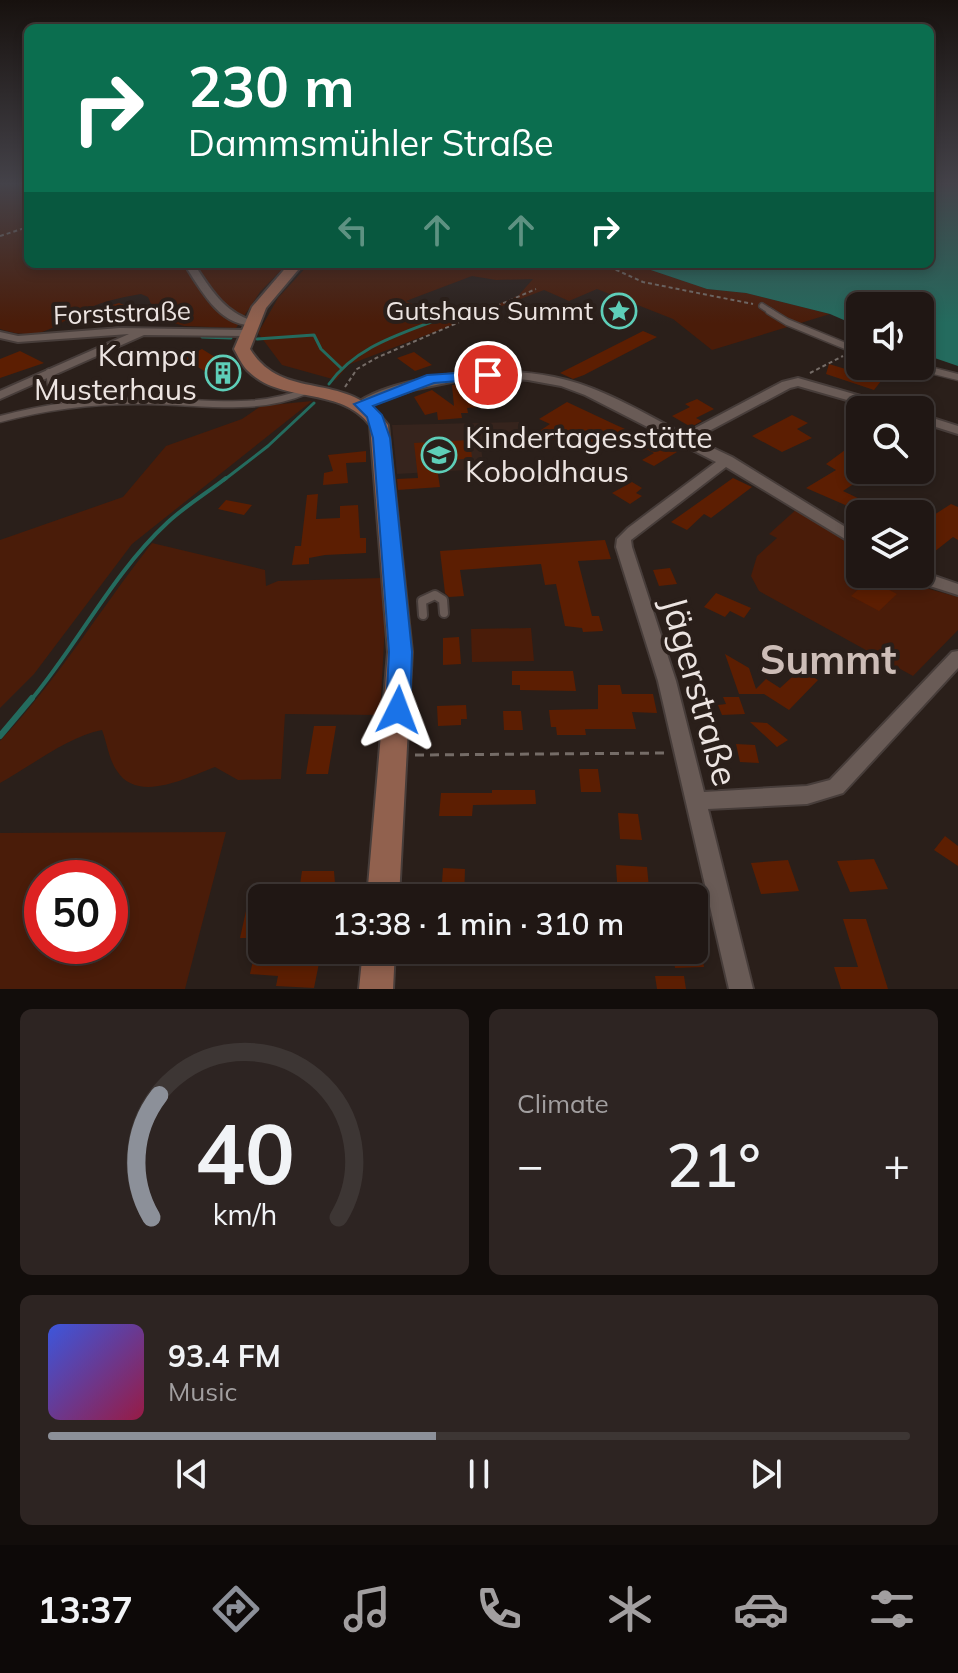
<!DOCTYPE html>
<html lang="en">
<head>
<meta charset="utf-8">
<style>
  body { margin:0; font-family:Mulish,sans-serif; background:#2d2422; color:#f1f3f6; height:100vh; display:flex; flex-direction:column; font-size:30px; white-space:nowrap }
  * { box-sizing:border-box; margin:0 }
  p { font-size:26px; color:#a29fa0 }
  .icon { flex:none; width:44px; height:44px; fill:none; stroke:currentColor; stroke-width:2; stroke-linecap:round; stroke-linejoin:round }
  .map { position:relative; height:989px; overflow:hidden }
  .details { display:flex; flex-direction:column; gap:20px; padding:20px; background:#120d0b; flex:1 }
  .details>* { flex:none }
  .banner { position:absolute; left:24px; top:24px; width:910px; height:244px; border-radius:12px; box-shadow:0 4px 12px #0003,0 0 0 2px #3d3634; background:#0b6e4f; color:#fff; overflow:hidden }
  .controls { position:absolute; left:846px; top:292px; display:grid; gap:16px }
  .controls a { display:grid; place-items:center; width:88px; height:88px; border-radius:12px; background:#201714; box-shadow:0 4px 12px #0003,0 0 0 2px #3d3634; font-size:40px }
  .speed { position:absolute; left:24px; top:860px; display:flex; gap:16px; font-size:40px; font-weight:700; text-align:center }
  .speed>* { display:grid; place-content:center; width:104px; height:104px; border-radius:50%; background:#201714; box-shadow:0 4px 12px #0003,0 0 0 2px #3d3634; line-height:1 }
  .speed .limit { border:12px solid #d22; background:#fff; color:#111 }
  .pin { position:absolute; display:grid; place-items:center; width:68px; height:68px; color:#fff; margin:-34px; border:4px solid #fff; border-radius:50%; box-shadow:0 2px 8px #0007 }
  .me { position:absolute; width:88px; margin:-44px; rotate:3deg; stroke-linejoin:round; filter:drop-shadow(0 0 6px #0008) }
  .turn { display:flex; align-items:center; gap:28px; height:168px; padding:0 32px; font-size:36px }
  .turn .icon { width:104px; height:104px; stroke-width:2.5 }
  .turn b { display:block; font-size:56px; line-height:68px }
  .lanes { display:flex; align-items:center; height:76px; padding:0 32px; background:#0003; justify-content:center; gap:40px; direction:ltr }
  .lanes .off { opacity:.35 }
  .big { font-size:60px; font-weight:600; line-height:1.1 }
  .details .tile { flex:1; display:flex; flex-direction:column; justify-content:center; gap:12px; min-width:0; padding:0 28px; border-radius:12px; background:#2d2422 }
  .details .dial { align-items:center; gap:0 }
  .dial svg { height:208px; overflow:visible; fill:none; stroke:#3d3634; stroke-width:7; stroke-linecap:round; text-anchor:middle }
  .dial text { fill:#f1f3f6; stroke:none }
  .song { display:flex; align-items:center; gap:24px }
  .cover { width:96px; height:96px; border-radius:12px; background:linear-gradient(135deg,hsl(230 70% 55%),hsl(340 70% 35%)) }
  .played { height:8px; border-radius:4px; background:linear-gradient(90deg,#8c9099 45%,#3d3634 45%) }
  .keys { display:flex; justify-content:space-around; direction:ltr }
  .heat { display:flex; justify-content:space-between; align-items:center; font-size:44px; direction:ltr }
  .details .tiles { flex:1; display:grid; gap:20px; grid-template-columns:1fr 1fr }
  .tile:last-child { grid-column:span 2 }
  .trip { position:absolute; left:248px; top:884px; width:460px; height:80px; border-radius:12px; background:#201714; box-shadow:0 4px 12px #0003,0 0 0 2px #3d3634; font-weight:600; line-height:80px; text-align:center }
  .menu { display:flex; height:128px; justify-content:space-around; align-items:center; background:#0d0908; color:#a29fa0 }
  .menu .icon { width:56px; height:56px }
  .menu .on { color:#8c9099 }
  .menu b { font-size:36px; color:#f1f3f6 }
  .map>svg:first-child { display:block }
</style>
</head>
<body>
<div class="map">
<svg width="958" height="989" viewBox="0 0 958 989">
  <rect width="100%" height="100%" fill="#2a1f1a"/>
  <path fill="#36241d" d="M519 422 518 439 480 441 484 469 397 474 392 425Z"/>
  <path fill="#4a1c09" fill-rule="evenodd" d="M0 185H28V264H287L260 292 236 328 184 326 157 318 148 297 141 294C123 297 103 301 87 309 51 326 43 343 0 329Z
    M309 264H633L707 289 746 293 830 314 712 350 673 319 597 289 569 301 544 290 348 365 336 380 282 365 258 333 278 298ZM472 276 496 280 533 279 518 296 453 323 406 301Z
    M312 401 132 544 34 674 0 708V540L123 497 166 446 242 419 261 406Z
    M799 507 860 553V574H893L911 584 958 597V630L913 676 759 591 751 576 757 556 777 538 769 534Z
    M152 543 265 570 266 586 278 581 382 578 385 624 380 715 285 714 281 779 238 780 215 767C188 777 138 804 117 771 109 760 107 743 102 730 69 736 31 766 0 783V741C58 680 100 609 152 543Z
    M531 628 534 661 472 662 471 629Z
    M226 832 185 989H0V833ZM110 878V946H42V878Z"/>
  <path fill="#246b5e" d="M930 185H958V366L920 353V306H860V327L830 314 746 293 707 289 633 264H930Z"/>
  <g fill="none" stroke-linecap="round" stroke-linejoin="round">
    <path stroke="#246b5e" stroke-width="3" d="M202 337 231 338
      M257 339 314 335 321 349 341 368
      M329 384C357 345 402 334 444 317
      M224 480 268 446 314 403"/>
    <path stroke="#246b5e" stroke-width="4" d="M31 700C78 644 113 573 167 523 185 506 207 493 226 478"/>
    <path stroke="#246b5e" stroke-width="6" d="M0 736 32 698"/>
  </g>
  <path fill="#5c1e02" d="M119 303 134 309 100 324 82 314Z
    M643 331 657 337 584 375 573 379 560 373Z
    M202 349 223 362 236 372 219 380 183 358Z
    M20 351 44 363 0 378V359Z
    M414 352 432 365 415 371 397 358Z
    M829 364 862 374 867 369 885 376 874 390 826 374Z
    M452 385H483L489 406 467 408 468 413H461L462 418 438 420 437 412 425 415 414 397 432 390 454 406Z
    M697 399 714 409 696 418 702 421 691 427 672 416 690 407 685 404Z
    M567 402 616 425 632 432 601 451 568 433 556 441 538 432 550 424 539 419Z
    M792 415 808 423 797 429 812 438 782 452 752 436Z
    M641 436 677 452 654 466 642 460 654 453 637 444Z
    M860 439V453L845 467 864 477 843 491 891 514H866L806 488 836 470 826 464Z
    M470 440 472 458 436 462 440 487 398 490 397 479 418 478 414 443Z
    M366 451V462L346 463 348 483 323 485 324 473 333 471 328 455Z
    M733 478 752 487 711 518 704 514 687 530 671 522Z
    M632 482 642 488 636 493 642 496 630 504 612 493Z
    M318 494 316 519 340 518V506L358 505 360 538H366V553L325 555 309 558V564L292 565 295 546H301L307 495Z
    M226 500 252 505 244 515 218 509Z
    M951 504 958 507V540L953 537 920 563V517L926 520Z
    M605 540 611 559 578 561 592 616H599L603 631 583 632 582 628 565 626 556 584 545 585 541 564 460 570 464 596 449 597 445 593 440 551Z
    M670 568 677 584 659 586 653 570Z
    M874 582 897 594 879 611 851 596 862 586 866 589Z
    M716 593 751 608 744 618 730 611 725 617 704 607Z
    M459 637 461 664 443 665V638Z
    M725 654 749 668 756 689 766 679 780 688 801 669 818 680 789 710 764 694H739Z
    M512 671H573L576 691 520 690V685H512Z
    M598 685H620L622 694H653L657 713 632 712 636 729H585L586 735H557L556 727H551L549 710 598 709Z
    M723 697H739L745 714 722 715 718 705 726 704Z
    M466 705 467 719H461V725L438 726 437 706Z
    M503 711H521L523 730H504Z
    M750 722 767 723 788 740 777 747Z
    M314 726H336L328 774H306Z
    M736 744 755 745 759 763 740 762Z
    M579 769H598L601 792H581Z
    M492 790H535L536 804 473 805 472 816H439L441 793H492Z
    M618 813 638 814 642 840 620 839Z
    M945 836 958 846V866L934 850Z
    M874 859 888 889 850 892 837 861Z
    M788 860 799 891 761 894 751 863Z
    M616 865 647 867 650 898H618Z
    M443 868 465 869 464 898H441Z
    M302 871H334L336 896 298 898Z
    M248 902 262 903 254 938H240Z
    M843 919H866L888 989H841L834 967H858Z
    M483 950H515L514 964 482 962Z
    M672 950H701L704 967 675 968Z
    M283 955 320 958 314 988 276 986 278 976 250 974 254 956Z
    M655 976H684L686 989H657Z"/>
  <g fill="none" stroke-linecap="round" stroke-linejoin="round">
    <g stroke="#473d3a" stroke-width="8">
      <path id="service-far2" d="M762 306 773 313"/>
    </g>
    <g stroke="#473d3a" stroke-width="9">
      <path id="service-far1" d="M769 311 787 322 860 352
        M914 366 958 377
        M49 372 52 392 67 403
        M0 419C48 406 97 400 147 401 201 401 254 413 306 391"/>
    </g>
    <g stroke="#473d3a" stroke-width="12">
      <path id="service" d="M423 615 422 601 435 595 443 600 444 613"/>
    </g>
    <g stroke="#473d3a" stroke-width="4">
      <path id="minor" d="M184 264H194C210 288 224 313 254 321V325C219 327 201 289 184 264Z
        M120 328 246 330 251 333 246 336 144 335 0 399V391L129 334 18 342 0 338V332L18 336Z
        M480 371C505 371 529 372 554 377 600 386 643 413 684 434L782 382 798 378 899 407 901 410H882L798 386 790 388 694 439 732 457 860 536V548L726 467 631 540 632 547 676 681 704 792 807 786 830 780 952 652 958 651V668L843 793 807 804 708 809 753 989H729L658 681 616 547 617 539 628 528 716 462 585 395 561 386 528 380 504 378 456 381 412 390 362 408 356 404C382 383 446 374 480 371Z
        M920 414 958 426V434L920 422Z
        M920 571 958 584V595L905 578 903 574H920Z"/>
    </g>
    <g stroke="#473d3a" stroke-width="4">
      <path id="secondary" d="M289 264H303L266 308 250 349C284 404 347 368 388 425L412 652 399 898H367L388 652 370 425C339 385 281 405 247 370 242 365 238 356 234 349L252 307Z
        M363 950H395L393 989H359Z"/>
    </g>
    <path stroke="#756c67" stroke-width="2" stroke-dasharray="4 3" stroke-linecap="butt" d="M0 236 28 227
      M603 264 643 282 753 304
      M810 373 843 356
      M345 387 357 369 376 358 536 289"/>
    <path stroke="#756c67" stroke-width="3" stroke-dasharray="9 6" stroke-linecap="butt" d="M415 755 668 753"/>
    <use href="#service-far2" stroke="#695b56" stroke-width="5"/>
    <use href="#service-far1" stroke="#695b56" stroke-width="6"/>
    <use href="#service" stroke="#695b56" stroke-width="8"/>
    <use href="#minor" fill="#695b56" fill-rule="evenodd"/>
    <use href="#secondary" fill="#91614e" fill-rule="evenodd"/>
  </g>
  <linearGradient id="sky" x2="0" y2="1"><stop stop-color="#17110e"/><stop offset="0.57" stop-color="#444249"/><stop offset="1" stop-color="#444249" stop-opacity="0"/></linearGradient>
  <rect width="958" height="323" fill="url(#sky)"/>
  <path fill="#1a73e8" stroke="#114b97" stroke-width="2" d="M488 371 494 372V378L434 383 373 406 382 415 390 438 412 652 410 710 407 716H390L386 710 389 652 373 438 367 417 354 404 427 375Z"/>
  <defs>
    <g id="sight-ring" transform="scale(1.8)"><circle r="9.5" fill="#2a1f1a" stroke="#5eceb8" stroke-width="1.5"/><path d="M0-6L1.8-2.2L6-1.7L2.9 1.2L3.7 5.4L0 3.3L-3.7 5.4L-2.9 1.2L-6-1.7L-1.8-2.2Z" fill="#5eceb8"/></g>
    <g id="building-ring" transform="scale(1.8)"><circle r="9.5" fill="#2a1f1a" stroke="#5eceb8" stroke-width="1.5"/><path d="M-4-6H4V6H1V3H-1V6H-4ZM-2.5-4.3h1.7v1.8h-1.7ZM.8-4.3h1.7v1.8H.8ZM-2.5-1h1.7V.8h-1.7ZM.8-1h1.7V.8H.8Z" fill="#5eceb8"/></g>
    <g id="school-ring" transform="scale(1.8)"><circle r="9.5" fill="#2a1f1a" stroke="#5eceb8" stroke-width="1.5"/><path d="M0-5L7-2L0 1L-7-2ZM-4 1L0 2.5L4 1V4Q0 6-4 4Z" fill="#5eceb8"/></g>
  </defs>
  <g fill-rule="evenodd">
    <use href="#sight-ring" x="619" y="311"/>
    <use href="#building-ring" x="223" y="373"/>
    <use href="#school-ring" x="439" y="455"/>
  </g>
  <g text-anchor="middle" stroke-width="8" stroke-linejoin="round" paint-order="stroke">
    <g font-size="26" fill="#ece4e1" stroke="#2a1f1a" text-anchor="end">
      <text x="593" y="320">Gutshaus Summt</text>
    </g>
    <g font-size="26" fill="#ece4e1" stroke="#2a1f1a">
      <text transform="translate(122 313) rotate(-2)" y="9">Forststraße</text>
    </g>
    <g font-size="30" fill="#ece4e1" stroke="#2a1f1a" text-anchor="end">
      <text x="197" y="366">Kampa<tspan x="197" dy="34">Musterhaus</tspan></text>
      <text x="465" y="448" text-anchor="start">Kindertagesstätte<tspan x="465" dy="34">Koboldhaus</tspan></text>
    </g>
    <g font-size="36" fill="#ece4e1" stroke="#2a1f1a">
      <text transform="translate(700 691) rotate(74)" y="13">Jägerstraße</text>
    </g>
    <g font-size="40" font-weight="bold" fill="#cdbdb7" stroke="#2a1f1a">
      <text x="828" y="674">Summt</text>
    </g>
  </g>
</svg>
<div class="controls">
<a><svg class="icon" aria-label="sound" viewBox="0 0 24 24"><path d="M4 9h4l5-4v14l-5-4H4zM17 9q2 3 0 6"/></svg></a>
<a><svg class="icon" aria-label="search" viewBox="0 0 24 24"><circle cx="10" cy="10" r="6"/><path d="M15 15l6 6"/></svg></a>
<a><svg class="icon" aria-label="layers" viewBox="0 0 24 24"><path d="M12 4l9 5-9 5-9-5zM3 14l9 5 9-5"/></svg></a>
</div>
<div class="speed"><div class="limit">50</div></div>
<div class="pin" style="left:488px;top:375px;background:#d93025"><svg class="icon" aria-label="arrive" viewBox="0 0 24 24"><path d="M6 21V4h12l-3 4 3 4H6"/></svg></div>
<svg class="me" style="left:398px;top:710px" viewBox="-20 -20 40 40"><path d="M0-17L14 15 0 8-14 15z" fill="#1a73e8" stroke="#fff" stroke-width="4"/></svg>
<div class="trip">13:38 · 1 min · 310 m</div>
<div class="banner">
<div class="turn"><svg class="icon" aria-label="right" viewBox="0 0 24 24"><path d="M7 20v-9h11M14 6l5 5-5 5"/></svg><div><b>230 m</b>Dammsmühler Straße</div></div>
<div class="lanes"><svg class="icon off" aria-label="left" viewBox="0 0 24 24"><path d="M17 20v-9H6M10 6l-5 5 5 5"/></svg><svg class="icon off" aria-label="ahead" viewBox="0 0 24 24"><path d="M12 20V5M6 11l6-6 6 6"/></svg><svg class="icon off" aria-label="ahead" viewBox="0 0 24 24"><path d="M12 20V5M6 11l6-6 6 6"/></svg><svg class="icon" aria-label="right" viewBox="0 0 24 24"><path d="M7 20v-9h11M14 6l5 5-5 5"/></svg></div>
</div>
</div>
<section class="details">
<div class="tiles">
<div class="tile dial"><svg viewBox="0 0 100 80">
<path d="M14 69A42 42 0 1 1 86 69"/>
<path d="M14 69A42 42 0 0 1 17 22" stroke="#8c9099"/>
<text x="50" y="56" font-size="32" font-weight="700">40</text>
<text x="50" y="72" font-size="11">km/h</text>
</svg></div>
<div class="tile"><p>Climate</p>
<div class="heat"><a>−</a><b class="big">21°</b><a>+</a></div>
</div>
<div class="tile">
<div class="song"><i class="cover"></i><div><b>93.4 FM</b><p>Music</p></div></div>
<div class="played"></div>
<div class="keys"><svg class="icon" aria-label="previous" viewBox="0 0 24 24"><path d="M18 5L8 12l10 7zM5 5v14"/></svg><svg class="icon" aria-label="pause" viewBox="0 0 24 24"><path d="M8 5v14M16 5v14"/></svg><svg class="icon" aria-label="next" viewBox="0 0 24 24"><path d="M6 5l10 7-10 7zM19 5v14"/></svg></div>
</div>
</div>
</section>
<nav class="menu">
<b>13:37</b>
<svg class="icon on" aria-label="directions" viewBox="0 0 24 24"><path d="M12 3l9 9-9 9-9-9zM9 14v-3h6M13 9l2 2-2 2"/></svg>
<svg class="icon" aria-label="music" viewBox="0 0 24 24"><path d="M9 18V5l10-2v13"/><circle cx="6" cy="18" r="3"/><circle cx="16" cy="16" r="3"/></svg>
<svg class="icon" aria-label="phone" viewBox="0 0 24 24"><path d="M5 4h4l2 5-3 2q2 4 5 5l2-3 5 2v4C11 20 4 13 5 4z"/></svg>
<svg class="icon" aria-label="climate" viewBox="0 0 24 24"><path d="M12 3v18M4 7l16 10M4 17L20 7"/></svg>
<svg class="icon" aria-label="car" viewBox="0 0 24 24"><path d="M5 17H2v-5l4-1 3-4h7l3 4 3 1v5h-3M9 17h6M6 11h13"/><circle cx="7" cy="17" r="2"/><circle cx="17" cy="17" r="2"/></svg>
<svg class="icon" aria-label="filters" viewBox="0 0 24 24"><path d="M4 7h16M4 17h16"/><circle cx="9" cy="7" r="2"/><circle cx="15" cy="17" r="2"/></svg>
</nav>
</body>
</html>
